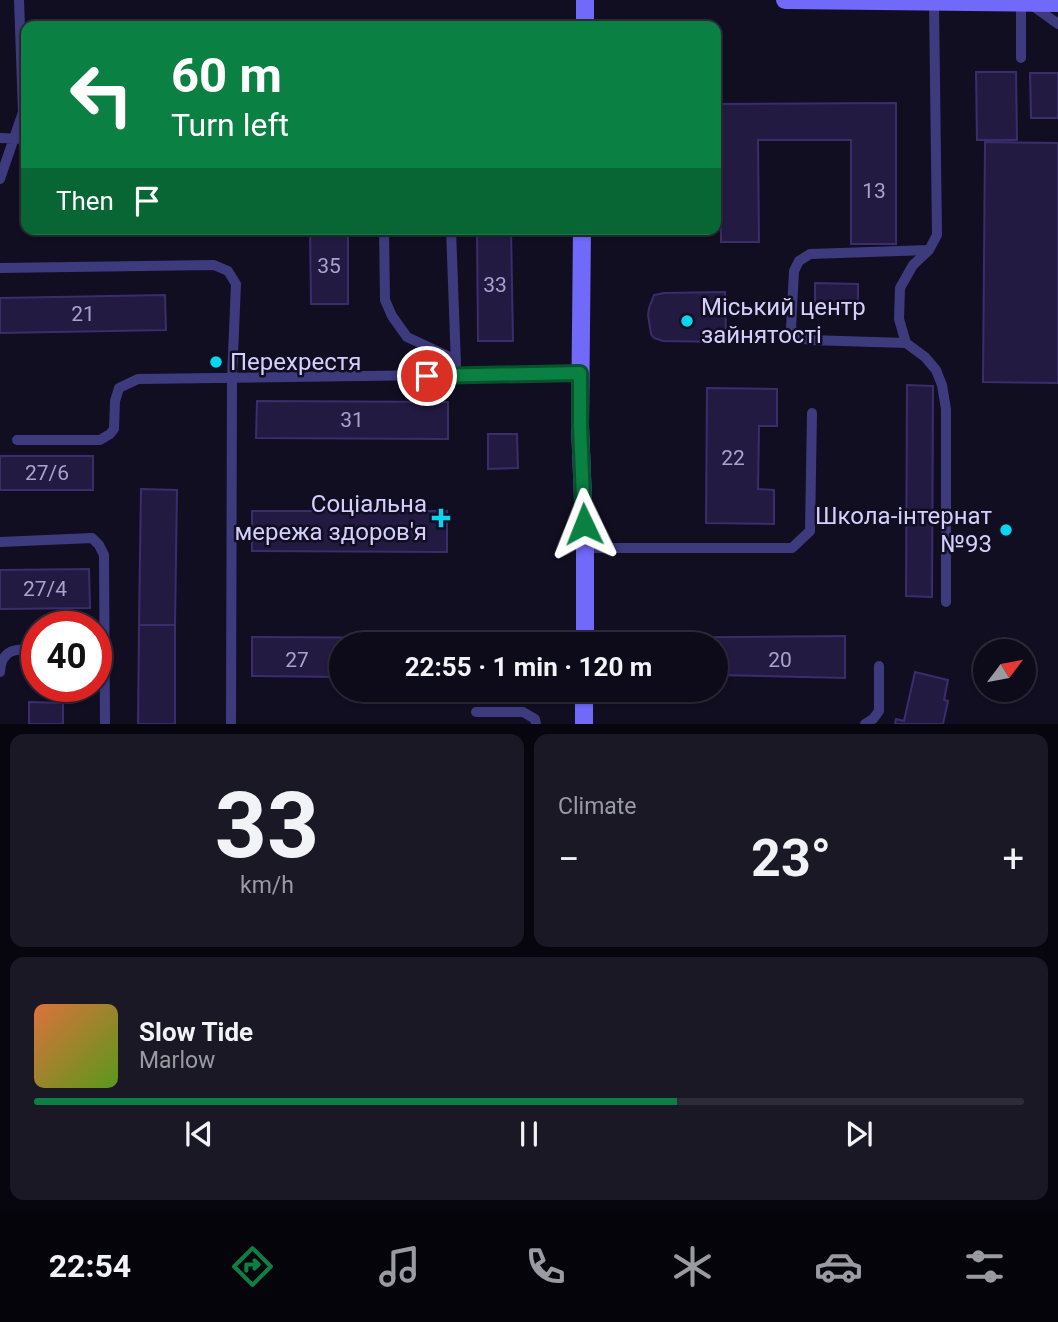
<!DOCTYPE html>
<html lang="en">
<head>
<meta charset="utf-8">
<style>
  body { margin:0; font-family:Roboto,sans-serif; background:#1b1826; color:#f1f3f6; height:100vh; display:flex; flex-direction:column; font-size:26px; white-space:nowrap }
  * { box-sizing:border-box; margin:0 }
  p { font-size:23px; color:#9a9aa2 }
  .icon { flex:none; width:38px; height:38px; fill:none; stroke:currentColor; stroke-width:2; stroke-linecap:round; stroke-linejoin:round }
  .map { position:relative; height:724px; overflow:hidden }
  .sheet { display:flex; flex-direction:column; gap:10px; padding:10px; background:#07060e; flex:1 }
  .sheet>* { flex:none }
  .hud { position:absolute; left:21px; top:21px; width:700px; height:214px; border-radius:14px; box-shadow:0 2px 5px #0004,0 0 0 2px #2d2b38; background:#0b8043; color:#fff; overflow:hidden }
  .needle { width:46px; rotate:58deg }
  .controls { position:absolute; left:973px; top:639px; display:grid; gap:14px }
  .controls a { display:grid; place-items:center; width:63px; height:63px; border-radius:50%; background:#0d0a19; box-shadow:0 2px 5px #0004,0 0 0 2px #2d2b38; font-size:35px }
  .speed { position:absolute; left:21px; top:611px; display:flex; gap:14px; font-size:35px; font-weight:700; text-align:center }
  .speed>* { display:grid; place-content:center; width:91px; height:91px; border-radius:50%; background:#0d0a19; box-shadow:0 2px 5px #0004,0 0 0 2px #2d2b38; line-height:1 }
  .speed .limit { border:10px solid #d22; background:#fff; color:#111 }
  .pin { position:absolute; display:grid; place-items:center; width:60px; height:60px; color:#fff; margin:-30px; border:4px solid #fff; border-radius:50%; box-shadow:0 2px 7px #0007 }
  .me { position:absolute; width:77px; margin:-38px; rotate:358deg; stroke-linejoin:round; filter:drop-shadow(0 0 5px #0008) }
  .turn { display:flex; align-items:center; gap:24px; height:147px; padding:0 35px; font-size:32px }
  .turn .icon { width:91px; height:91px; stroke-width:2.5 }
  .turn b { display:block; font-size:49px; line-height:60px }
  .then { display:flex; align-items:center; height:66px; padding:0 35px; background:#0003; gap:14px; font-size:26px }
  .big { font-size:52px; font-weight:700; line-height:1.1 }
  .sheet .tile { flex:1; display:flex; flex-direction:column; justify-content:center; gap:10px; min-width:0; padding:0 24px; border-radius:14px; background:#1b1826 }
  .sheet .dial { align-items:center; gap:0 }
  .dial b { font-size:91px; line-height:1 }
  .song { display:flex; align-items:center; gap:21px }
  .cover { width:84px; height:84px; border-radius:10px; background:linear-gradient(135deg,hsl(20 70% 55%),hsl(90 70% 35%)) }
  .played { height:7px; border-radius:4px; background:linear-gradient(90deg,#0b8043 65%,#2d2b38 65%) }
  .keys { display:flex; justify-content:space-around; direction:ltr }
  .heat { display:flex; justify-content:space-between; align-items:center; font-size:38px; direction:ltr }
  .sheet .tiles { flex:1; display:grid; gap:10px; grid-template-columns:1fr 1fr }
  .tile:last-child { grid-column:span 2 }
  .trip { position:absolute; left:329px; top:632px; width:399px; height:70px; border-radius:35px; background:#0d0a19; box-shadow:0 2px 5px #0004,0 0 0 2px #2d2b38; font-weight:700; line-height:70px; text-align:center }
  .tabs { display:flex; height:112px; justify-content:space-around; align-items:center; background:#05040a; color:#9a9aa2 }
  .tabs .icon { width:49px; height:49px }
  .tabs .on { color:#0b8043 }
  .tabs b { font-size:32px; color:#f1f3f6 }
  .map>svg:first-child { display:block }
</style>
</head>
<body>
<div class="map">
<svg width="1058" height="724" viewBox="0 0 1058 724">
  <rect width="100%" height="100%" fill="#110e21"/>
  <path fill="#231a41" stroke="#3b2d6c" stroke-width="2" d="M976 72H1016L1017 140H977Z
    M1030 73H1058V118H1031Z
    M896 103V244H851V140H758L759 242H721L720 139H716V104Z
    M985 142 1058 143V383L983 382Z
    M20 185H26V221L20 220Z
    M310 229H348V304H311Z
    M477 229H511L513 341H478Z
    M815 283 858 284V306H815Z
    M725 292 726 342 663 341 654 338 651 334 648 315 649 308 654 295 664 293Z
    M165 295 166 330 0 333V298Z
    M907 385 933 386 932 597 906 596Z
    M707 388 777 389V426H759L758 489 774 490V524L706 523Z
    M257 401 448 402V439L256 438Z
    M488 434H517L518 468 488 469Z
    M0 456H93V490H0Z
    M141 489 177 490 175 625H139Z
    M252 511H447V552L252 551Z
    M89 569 90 608 0 609V570Z
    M139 625H175V724H138Z
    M845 636V678L716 675V644H626L627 638Z
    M252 637 446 638V644H341V677L252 676Z
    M915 672 948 680 944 700 948 701 943 724H895L896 719 904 721Z
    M29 702 63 703V724H29Z"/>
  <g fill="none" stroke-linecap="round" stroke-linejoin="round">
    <path stroke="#3e3a7e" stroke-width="10" d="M934 3 937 235 929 250 913 265 900 288 899 319 906 343 925 357 936 370 942 385 946 409V602
      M1033 6 1058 24
      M1021 58V3
      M0 138 26 139
      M0 179 23 112 19 0
      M384 229 385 300 392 316 407 337 456 360
      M451 229 456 365
      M0 268 214 265 228 271 236 284 232 378 231 724
      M906 343 809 340 799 337 791 329 794 271 799 261 810 254 929 250
      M17 440H100L110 434 114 429 115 401 119 388 138 379 580 373
      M0 542 92 538 99 545 104 555 105 724
      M585 548H792L810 531 812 413
      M0 672C1 648 17 649 37 649
      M476 712H523L535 719 536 724
      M865 724 873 719 879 711V666"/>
    <path stroke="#7069fa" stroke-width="18" d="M785 0 1058 3
      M585 26V0
      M582 229 580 426 585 548V644
      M584 724V690"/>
  </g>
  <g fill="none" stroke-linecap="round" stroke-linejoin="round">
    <g stroke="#07532c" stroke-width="18">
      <path id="route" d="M427 376 580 373V426L584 524"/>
    </g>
    <use href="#route" stroke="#0b8043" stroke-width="12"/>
  </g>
  <g fill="#08d5f0" stroke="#110e21" stroke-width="2.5">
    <circle cx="687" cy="321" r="7"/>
    <circle cx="216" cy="362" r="7"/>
    <path d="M437.5 507.5h7v7h7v7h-7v7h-7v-7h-7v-7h7z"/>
    <circle cx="1006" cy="530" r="7"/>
  </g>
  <g text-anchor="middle" stroke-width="5" stroke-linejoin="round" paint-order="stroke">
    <g font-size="21" fill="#a8a2ce">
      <text x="874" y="198">13</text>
      <text x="329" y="273">35</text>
      <text x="495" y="292">33</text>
      <text x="83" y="321">21</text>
      <text x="352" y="427">31</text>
      <text x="733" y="465">22</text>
      <text x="47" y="480">27/6</text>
      <text x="45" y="596">27/4</text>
      <text x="297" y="667">27</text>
      <text x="780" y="667">20</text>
    </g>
    <g font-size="24" fill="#d5cffd" stroke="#110e21" text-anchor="start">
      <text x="701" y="315">Міський центр<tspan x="701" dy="28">зайнятості</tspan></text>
      <text x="230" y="370">Перехрестя</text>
      <text x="427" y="512" text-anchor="end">Соціальна<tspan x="427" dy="28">мережа здоров'я</tspan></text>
      <text x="992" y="524" text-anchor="end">Школа-інтернат<tspan x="992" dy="28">№93</tspan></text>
    </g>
  </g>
</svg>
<div class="controls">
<a><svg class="needle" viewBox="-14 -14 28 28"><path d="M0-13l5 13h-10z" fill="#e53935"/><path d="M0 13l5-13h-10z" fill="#9a9aa2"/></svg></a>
</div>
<div class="speed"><div class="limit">40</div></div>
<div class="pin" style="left:427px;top:376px;background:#d93025"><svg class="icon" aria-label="arrive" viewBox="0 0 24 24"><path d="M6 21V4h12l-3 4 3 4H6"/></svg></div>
<svg class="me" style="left:584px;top:524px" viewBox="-20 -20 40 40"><path d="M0-17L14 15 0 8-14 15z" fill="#0b8043" stroke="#fff" stroke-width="4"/></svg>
<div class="trip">22:55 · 1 min · 120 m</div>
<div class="hud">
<div class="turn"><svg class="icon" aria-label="left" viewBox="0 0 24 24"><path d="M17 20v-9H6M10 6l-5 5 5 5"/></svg><div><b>60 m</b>Turn left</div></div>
<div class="then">Then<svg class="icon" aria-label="arrive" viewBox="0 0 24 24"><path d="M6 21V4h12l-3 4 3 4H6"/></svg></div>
</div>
</div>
<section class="sheet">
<div class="tiles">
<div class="tile dial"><b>33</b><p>km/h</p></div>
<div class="tile"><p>Climate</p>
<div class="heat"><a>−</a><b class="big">23°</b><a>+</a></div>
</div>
<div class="tile">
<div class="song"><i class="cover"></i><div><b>Slow Tide</b><p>Marlow</p></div></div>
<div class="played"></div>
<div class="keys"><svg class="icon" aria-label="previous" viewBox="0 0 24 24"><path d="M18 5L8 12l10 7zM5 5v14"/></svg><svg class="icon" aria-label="pause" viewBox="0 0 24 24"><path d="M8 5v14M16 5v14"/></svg><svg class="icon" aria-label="next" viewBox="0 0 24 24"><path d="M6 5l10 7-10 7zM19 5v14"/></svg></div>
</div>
</div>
</section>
<nav class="tabs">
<b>22:54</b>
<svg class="icon on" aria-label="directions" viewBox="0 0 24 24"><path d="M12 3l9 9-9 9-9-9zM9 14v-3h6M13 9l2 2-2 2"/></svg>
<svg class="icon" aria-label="music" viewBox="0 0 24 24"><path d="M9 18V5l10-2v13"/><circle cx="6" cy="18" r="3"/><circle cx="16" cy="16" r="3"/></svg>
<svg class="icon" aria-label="phone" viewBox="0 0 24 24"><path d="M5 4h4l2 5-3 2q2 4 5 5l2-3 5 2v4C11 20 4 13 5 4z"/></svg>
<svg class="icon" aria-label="climate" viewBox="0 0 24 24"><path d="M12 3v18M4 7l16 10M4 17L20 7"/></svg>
<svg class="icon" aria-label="car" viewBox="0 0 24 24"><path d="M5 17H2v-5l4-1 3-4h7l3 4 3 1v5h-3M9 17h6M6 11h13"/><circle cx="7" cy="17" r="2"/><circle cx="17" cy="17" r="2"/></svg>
<svg class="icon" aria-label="filters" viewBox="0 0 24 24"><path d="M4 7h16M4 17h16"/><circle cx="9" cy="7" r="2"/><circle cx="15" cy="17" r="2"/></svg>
</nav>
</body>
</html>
